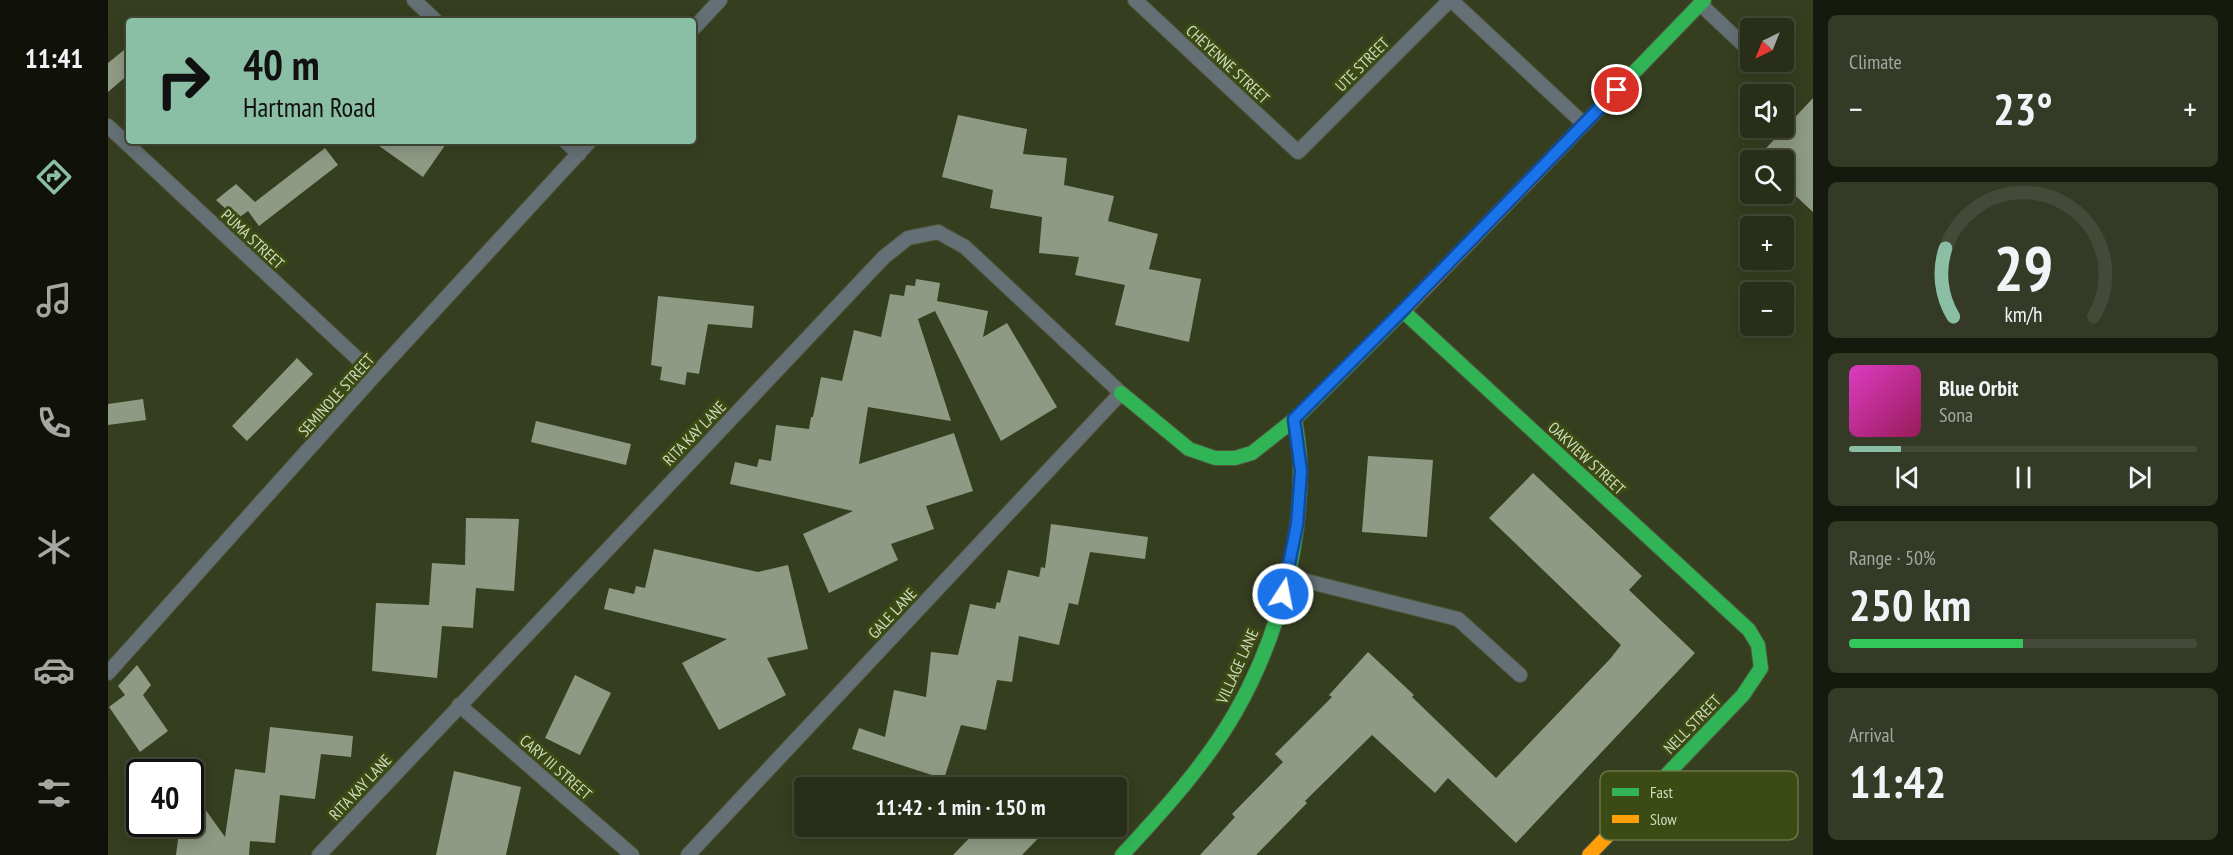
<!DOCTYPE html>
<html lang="en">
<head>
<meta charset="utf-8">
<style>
  body { margin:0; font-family:"PT Sans Narrow",sans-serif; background:#343a25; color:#f1f3f6; height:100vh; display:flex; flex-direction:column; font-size:22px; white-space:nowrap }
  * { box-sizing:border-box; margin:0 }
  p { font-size:20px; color:#a5a8a2 }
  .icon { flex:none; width:33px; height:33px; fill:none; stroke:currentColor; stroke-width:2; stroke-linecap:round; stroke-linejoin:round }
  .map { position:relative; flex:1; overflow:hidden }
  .details { display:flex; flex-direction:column; gap:15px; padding:15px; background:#16190d; width:420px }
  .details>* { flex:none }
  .hud { position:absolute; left:18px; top:18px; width:570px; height:126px; border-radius:6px; box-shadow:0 3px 15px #0003,0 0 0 2px #444a37; background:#8abfa5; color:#111; overflow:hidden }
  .needle { width:39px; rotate:223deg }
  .fabs { position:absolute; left:1632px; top:18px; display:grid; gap:12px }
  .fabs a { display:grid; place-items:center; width:54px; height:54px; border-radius:6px; background:#282e18; box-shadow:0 3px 15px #0003,0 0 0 2px #444a37; font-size:30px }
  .speed { position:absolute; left:18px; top:759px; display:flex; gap:12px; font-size:30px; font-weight:700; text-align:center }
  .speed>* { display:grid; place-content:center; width:78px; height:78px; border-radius:50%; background:#282e18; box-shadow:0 3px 15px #0003,0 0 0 2px #444a37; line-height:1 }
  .speed .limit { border:3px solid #111; border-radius:9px; background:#fff; color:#111 }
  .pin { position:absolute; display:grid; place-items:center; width:51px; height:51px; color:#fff; margin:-26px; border:3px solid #fff; border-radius:50%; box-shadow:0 2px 6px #0007 }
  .me { position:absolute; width:66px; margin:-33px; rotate:11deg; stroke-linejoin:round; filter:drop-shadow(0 0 4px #0008) }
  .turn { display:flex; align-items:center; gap:21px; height:126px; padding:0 18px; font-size:27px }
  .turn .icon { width:78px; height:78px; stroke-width:2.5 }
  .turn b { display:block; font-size:42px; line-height:51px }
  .big { font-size:45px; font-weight:700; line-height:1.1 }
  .details .card { flex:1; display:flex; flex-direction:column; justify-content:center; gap:9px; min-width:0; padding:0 21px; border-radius:9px; background:#343a25 }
  .details .dial { align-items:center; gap:0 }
  .dial svg { height:156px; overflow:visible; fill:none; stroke:#444a37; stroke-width:7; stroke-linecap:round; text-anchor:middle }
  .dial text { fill:#f1f3f6; stroke:none }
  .song { display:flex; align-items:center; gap:18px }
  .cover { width:72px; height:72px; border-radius:9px; background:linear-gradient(135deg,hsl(310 70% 55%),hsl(330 70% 35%)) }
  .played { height:6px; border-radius:3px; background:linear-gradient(90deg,#8abfa5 15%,#444a37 15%) }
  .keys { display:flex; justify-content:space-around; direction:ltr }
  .heat { display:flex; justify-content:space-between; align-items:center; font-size:33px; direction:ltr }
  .charge { height:9px; border-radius:4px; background:linear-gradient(90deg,#34c759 50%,#444a37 0) }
  .trip { position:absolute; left:686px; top:777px; width:333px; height:60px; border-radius:6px; background:#282e18; box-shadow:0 3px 15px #0003,0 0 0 2px #444a37; font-weight:700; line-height:60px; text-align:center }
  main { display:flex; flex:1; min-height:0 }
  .tabs { display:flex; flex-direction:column; width:108px; justify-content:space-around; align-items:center; background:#10120a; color:#a5a8a2 }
  .tabs .icon { width:42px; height:42px }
  .tabs .active { color:#8abfa5 }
  .tabs b { font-size:27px; color:#f1f3f6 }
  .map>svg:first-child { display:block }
</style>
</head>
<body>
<main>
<nav class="tabs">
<b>11:41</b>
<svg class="icon active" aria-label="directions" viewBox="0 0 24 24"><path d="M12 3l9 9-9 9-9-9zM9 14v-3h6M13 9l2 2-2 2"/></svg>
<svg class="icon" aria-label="music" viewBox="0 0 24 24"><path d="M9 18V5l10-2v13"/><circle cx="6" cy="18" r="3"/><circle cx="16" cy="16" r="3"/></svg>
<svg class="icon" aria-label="phone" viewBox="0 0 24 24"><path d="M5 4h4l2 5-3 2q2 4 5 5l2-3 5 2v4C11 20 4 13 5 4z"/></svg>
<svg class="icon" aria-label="climate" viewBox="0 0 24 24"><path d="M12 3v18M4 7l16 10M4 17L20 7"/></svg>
<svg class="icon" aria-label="car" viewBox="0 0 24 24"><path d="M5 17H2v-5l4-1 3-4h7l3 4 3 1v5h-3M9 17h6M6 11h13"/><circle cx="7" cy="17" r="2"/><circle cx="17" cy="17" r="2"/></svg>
<svg class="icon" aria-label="filters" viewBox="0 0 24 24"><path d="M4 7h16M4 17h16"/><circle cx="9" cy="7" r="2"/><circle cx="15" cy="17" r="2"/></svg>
</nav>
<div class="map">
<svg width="1705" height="855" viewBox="0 0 1705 855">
  <rect width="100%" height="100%" fill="#363e20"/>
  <path fill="#8e9a84" d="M21 46V74L0 92V63Z
    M1705 98V212L1676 185V160H1647Z
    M850 115 919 129 915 154 959 158 956 185 1006 196 1000 221 1050 234 1041 269 1093 279 1081 342 1007 325 1017 285 967 275 971 257 931 253 934 217 882 208 885 190 834 177Z
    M264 141H340L315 177Z
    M217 148 230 165 151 226 140 211 129 219 108 200 128 184 147 202Z
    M808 279 832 283 829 301 880 311 875 337 899 323 949 407 893 441 827 311 810 319 843 421 760 407 751 464 846 433 865 491 818 506 826 529 783 544 790 560 721 593 695 534 745 511 622 484 627 462 649 467 651 459 663 461 668 425 701 429 703 417H705L713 377 734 381 746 330 773 337 782 294 796 296 798 285 807 286Z
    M550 296 646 306 644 328 600 324 591 374 579 372 577 385 552 380 554 367 543 365Z
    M189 358 205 374 139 441 124 426Z
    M35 399 38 420 0 425V404Z
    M428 421 523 444 518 465 423 442Z
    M1260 456 1325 460 1319 537 1254 532Z
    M1425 473 1534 576 1521 590 1587 653 1408 843 1340 778 1327 793 1264 735 1197 801 1199 803 1148 855H1092L1127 817 1124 814 1175 762 1167 754 1224 697 1221 695 1260 652 1306 695 1304 697 1388 778 1502 659 1513 645 1381 518Z
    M358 518 411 519 406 591 368 588 365 628 334 626 329 678 264 671 268 603 321 605 324 563 357 565Z
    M943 524 1040 537 1037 559 982 552 970 605 961 603 951 645 911 636 904 682 889 680 878 730 853 725 836 779 744 749 751 728 777 737 786 690 818 697 823 652 850 655 862 604 887 609 889 602 892 603 900 570 931 577 933 567 937 568Z
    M546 549 650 572 680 565 700 649 659 658 678 695 611 730 574 663 619 639 496 609 501 588 526 594 528 586 537 588Z
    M29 665 43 685 35 695 60 731 32 752 1 707 17 695 10 686Z
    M467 675 503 693 472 755 437 738Z
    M162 727 245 736 243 757 213 754 207 799 172 795 167 843 142 841 141 855H68L72 824H82V788L117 837 127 769 157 773Z
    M346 771 413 787 398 855H328Z
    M925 777 936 788H915Z
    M878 826H942L914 855H845L871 828 874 830Z"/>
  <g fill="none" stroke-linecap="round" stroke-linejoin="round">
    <g stroke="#51583f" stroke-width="16">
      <path id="lane" d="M306 0 328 21
        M1027 0 1190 152 1342 0
        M1343 0 1476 124
        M1592 4 1642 51
        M585 29 612 0
        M1654 62 1657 63
        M0 126 267 375
        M457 141 471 154
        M1178 576 1350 619 1412 675
        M0 673 267 375 482 141
        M351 705 524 855
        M211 855 776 257 800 238 830 232 857 247 1013 393 580 855"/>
    </g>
    <g stroke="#51583f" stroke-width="16">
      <path id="fast" d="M1451 150 1596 0
        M1295 311 1641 630 1650 645 1653 668 1635 695 1543 791
        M1013 393 1081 449 1107 458H1127L1144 453 1187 419 1300 306
        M1014 855C1055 811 1097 765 1127 713 1169 640 1194 548 1192 464 1192 449 1189 434 1187 419"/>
    </g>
    <g stroke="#51583f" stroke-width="16">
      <path id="slow" d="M1300 306 1451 150
        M1481 855 1543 791"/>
    </g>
    <use href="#lane" stroke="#647075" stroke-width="14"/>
    <use href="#fast" stroke="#30b455" stroke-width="14"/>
    <use href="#slow" stroke="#ff9f0a" stroke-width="14"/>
  </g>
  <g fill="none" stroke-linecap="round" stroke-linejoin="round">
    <g stroke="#114b97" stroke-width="15">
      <path id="route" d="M1175 594 1189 524 1193 471 1186 419 1294 311 1509 90"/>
    </g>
    <use href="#route" stroke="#1a73e8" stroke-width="10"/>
  </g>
  <g text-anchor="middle" stroke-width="6" stroke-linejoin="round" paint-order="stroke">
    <g font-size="16" fill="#d0dbbe" stroke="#3c4b13">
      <text transform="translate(1120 64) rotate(43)" y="6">CHEYENNE STREET</text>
      <text transform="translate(1254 64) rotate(-45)" y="6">UTE STREET</text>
      <text transform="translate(145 239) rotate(43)" y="6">PUMA STREET</text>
      <text transform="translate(228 395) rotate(-48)" y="6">SEMINOLE STREET</text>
      <text transform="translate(586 433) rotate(-46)" y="6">RITA KAY LANE</text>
      <text transform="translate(1479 458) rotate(43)" y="6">OAKVIEW STREET</text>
      <text transform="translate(784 613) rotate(-47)" y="6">GALE LANE</text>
      <text transform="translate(1129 666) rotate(-66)" y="6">VILLAGE LANE</text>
      <text transform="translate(1584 724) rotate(-46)" y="6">NELL STREET</text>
      <text transform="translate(448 767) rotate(41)" y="6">CARY III STREET</text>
      <text transform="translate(252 787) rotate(-47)" y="6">RITA KAY LANE</text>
    </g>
  </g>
  <rect x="1492" y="771" width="198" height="69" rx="9" fill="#3c4b13" stroke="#687646" stroke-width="1.5"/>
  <rect x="1504" y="788" width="27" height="8" fill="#30b455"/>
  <rect x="1504" y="815" width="27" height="8" fill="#ff9f0a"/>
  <g font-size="16" fill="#d0dbbe">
    <text x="1542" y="798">Fast</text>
    <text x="1542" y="825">Slow</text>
  </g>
</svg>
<div class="fabs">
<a><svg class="needle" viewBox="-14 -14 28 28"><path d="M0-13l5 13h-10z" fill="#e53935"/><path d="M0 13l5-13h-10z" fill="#a5a8a2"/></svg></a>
<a><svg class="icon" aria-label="sound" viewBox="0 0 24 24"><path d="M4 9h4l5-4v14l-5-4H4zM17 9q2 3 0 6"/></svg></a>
<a><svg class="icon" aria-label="search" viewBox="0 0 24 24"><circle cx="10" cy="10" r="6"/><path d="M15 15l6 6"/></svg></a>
<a>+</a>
<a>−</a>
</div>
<div class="speed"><div class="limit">40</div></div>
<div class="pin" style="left:1509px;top:90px;background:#d93025"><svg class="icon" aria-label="arrive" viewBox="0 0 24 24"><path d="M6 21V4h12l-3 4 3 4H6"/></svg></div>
<svg class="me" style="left:1175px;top:594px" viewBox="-20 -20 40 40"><circle r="17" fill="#1a73e8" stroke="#fff" stroke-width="3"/><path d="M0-11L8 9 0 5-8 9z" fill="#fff"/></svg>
<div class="trip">11:42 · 1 min · 150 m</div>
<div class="hud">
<div class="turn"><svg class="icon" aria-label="right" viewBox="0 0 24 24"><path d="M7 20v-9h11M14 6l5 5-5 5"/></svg><div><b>40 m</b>Hartman Road</div></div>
</div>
</div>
<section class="details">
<div class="card"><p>Climate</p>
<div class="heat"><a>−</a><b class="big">23°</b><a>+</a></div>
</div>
<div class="card dial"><svg viewBox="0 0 100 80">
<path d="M14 69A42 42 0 1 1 86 69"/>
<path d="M14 69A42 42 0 0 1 10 34" stroke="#8abfa5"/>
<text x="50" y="56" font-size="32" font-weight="700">29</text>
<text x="50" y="72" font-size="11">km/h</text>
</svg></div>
<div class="card">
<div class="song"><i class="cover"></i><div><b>Blue Orbit</b><p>Sona</p></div></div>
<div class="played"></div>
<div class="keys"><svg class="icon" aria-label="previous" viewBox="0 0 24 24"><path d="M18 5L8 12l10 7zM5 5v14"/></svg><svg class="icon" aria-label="pause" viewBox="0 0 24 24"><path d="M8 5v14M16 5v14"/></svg><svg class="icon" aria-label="next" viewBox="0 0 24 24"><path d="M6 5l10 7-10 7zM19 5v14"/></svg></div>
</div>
<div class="card"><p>Range · 50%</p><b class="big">250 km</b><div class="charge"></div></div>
<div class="card"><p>Arrival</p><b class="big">11:42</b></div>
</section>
</main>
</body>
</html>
